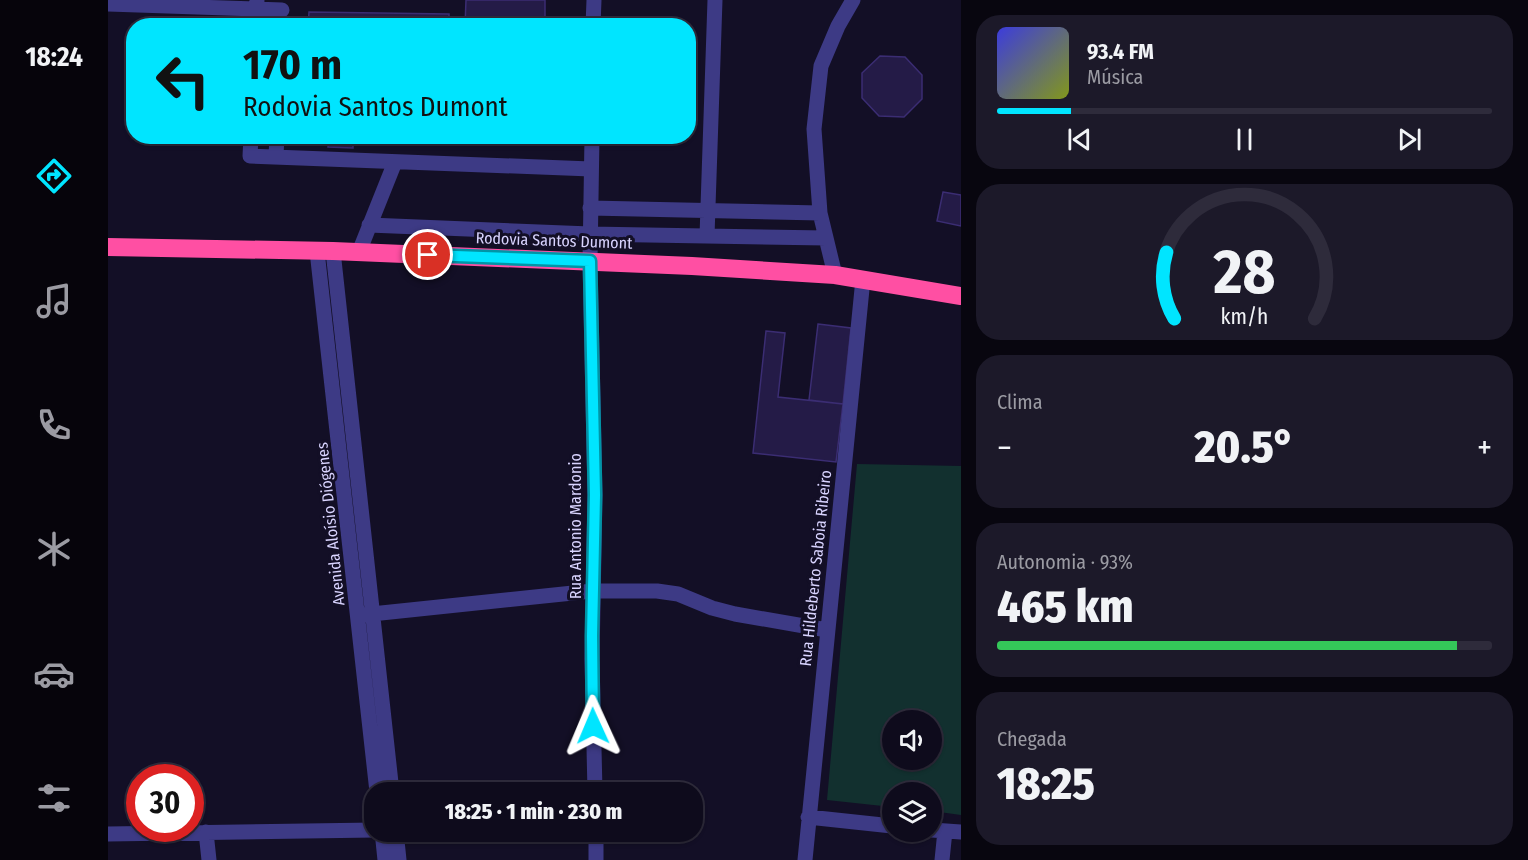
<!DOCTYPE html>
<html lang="pt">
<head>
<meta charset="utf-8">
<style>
  body { margin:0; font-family:"Fira Sans Condensed",sans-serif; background:#1c1929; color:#f1f3f6; height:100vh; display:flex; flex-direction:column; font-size:22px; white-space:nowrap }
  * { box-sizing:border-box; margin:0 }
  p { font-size:20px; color:#9b9ba3 }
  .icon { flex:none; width:33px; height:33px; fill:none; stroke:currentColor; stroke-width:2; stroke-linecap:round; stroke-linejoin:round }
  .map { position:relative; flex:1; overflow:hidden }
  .drawer { display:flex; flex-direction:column; gap:15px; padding:15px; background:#08060f; width:567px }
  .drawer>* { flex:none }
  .guide { position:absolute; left:18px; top:18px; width:570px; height:126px; border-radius:24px; box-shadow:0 2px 4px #0004,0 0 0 2px #2e2b3b; background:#00e5ff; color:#111; overflow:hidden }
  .tools { position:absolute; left:774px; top:710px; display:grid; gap:12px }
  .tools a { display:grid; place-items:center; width:60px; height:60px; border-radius:50%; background:#0e0b1c; box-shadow:0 2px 4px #0004,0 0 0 2px #2e2b3b; font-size:30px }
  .speed { position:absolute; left:18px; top:764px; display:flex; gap:12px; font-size:30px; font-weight:700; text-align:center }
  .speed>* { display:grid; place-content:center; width:78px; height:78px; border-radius:50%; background:#0e0b1c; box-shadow:0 2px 4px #0004,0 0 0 2px #2e2b3b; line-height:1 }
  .speed .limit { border:9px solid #d22; background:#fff; color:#111 }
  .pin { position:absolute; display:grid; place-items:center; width:51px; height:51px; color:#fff; margin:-26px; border:3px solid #fff; border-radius:50%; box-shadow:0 2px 6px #0007 }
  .me { position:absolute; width:66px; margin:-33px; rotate:359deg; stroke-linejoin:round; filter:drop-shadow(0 0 4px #0008) }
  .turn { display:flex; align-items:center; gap:21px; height:126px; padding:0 18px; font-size:27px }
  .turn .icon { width:78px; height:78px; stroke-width:2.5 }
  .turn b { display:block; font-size:42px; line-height:51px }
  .big { font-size:45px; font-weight:800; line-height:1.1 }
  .drawer .widget { flex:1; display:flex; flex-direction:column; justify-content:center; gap:9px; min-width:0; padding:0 21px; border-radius:24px; background:#1c1929 }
  .drawer .dial { align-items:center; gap:0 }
  .dial svg { height:156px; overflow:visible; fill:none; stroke:#2e2b3b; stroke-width:7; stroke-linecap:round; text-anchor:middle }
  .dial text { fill:#f1f3f6; stroke:none }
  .song { display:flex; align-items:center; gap:18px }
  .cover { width:72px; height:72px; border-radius:9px; background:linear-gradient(135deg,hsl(240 70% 55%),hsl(70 70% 35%)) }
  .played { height:6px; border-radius:3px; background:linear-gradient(90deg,#00e5ff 15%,#2e2b3b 15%) }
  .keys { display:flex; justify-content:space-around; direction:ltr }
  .heat { display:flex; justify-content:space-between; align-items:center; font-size:33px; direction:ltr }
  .charge { height:9px; border-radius:4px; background:linear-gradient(90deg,#34c759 93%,#2e2b3b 0) }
  .trip { position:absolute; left:256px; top:782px; width:339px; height:60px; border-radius:24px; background:#0e0b1c; box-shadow:0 2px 4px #0004,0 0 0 2px #2e2b3b; font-weight:800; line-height:60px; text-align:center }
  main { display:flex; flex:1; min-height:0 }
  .menu { display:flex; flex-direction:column; width:108px; justify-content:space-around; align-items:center; background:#06040b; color:#9b9ba3 }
  .menu .icon { width:42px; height:42px }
  .menu .current { color:#00e5ff }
  .menu b { font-size:27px; color:#f1f3f6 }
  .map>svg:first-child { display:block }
</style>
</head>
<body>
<main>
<nav class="menu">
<b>18:24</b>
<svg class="icon current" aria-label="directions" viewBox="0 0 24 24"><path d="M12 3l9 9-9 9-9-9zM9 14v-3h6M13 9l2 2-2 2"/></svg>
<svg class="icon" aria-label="music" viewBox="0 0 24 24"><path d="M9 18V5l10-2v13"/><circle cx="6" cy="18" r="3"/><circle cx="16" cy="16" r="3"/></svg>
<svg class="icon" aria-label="phone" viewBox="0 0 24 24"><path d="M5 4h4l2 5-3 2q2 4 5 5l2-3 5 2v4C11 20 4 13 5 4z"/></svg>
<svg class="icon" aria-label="climate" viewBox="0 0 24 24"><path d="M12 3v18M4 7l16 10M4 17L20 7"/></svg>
<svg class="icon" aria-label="car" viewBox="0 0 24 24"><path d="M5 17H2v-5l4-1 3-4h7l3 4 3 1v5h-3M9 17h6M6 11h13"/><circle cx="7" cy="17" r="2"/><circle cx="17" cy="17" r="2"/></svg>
<svg class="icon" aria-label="filters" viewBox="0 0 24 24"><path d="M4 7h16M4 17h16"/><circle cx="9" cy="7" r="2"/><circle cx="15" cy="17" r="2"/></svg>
</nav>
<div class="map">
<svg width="853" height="860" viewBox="0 0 853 860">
  <rect width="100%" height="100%" fill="#130f26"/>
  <path fill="#12302f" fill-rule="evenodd" d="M749 464 853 466V815L824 811V792H784V807L719 800ZM784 720H824V759H784Z"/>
  <path fill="#241b47" stroke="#3b2d73" stroke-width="1.5" d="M358 0H437V26H357Z
    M201 12 341 14V26H200Z
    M772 56 797 57 814 75V99L796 117 771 116 754 98V73Z
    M221 136H245V148L220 147Z
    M256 136H286V143L256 142Z
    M835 192 853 195V226L829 221Z
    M710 324 743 328 735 404 701 400Z
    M658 331 677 333 670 397 735 404 728 462 645 453Z"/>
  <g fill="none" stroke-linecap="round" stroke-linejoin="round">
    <path stroke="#3d3a85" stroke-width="15" d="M0 4 174 10
      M148 26 149 0
      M485 26 486 0
      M143 136 142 156 483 169
      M484 136 482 261 487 495 484 659 487 792
      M168 156 169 136
      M482 208 712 213
      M261 225 482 234 718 238
      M599 236 607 0
      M209 251 269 792
      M225 251 284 792
      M251 252 287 162
      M727 275 712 213 706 129 713 66 730 26 745 0
      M254 615 484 591H549L570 594 604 608 627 614 719 630
      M700 817 784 826
      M824 830 853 832
      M274 831 277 860
      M288 831 291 860
      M488 831V860
      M98 832 101 860
      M0 834 267 830
      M697 860 755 279
      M834 860 837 831"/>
    <path stroke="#ff4fa3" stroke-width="18" d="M0 247 225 251 584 266 727 275 853 296"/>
  </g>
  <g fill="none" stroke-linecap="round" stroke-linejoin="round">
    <g stroke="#0095a6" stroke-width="15">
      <path id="route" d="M320 255 482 261 487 495 484 636 485 726"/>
    </g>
    <use href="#route" stroke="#00e5ff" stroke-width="10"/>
  </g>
  <g text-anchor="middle" stroke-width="6" stroke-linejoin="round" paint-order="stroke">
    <g font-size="16" fill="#d9d4ff" stroke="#130f26">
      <text transform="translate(446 240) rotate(2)" y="6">Rodovia Santos Dumont</text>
      <text transform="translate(222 524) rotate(-96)" y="6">Avenida Aloísio Diógenes</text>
      <text transform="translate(467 526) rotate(-90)" y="6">Rua Antonio Mardonio</text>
      <text transform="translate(707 568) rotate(-84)" y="6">Rua Hildeberto Saboia Ribeiro</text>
    </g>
  </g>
</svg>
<div class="tools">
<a><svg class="icon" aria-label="sound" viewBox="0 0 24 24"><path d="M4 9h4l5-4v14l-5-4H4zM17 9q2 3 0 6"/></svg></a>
<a><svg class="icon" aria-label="layers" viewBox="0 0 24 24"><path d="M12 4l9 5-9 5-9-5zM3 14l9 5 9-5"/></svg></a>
</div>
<div class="speed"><div class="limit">30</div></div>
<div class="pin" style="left:320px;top:255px;background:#d93025"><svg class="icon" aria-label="arrive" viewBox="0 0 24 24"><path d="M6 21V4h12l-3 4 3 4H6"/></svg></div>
<svg class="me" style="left:485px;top:726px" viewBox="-20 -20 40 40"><path d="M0-17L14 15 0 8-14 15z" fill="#00e5ff" stroke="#fff" stroke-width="4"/></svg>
<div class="trip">18:25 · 1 min · 230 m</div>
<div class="guide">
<div class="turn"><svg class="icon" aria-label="left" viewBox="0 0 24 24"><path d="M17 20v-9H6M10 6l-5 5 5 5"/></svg><div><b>170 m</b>Rodovia Santos Dumont</div></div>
</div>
</div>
<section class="drawer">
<div class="widget">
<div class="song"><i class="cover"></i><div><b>93.4 FM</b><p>Música</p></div></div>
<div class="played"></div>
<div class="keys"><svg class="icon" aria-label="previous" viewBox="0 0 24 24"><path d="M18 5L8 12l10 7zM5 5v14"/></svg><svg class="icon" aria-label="pause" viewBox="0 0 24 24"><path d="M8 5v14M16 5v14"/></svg><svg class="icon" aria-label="next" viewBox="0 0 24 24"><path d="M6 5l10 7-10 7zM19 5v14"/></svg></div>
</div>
<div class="widget dial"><svg viewBox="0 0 100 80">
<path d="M14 69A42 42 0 1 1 86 69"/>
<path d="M14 69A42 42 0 0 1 10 35" stroke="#00e5ff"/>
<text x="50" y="56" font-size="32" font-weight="700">28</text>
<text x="50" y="72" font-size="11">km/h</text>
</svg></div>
<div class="widget"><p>Clima</p>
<div class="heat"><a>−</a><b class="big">20.5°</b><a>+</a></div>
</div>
<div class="widget"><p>Autonomia · 93%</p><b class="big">465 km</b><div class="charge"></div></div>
<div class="widget"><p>Chegada</p><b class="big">18:25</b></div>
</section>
</main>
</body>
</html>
